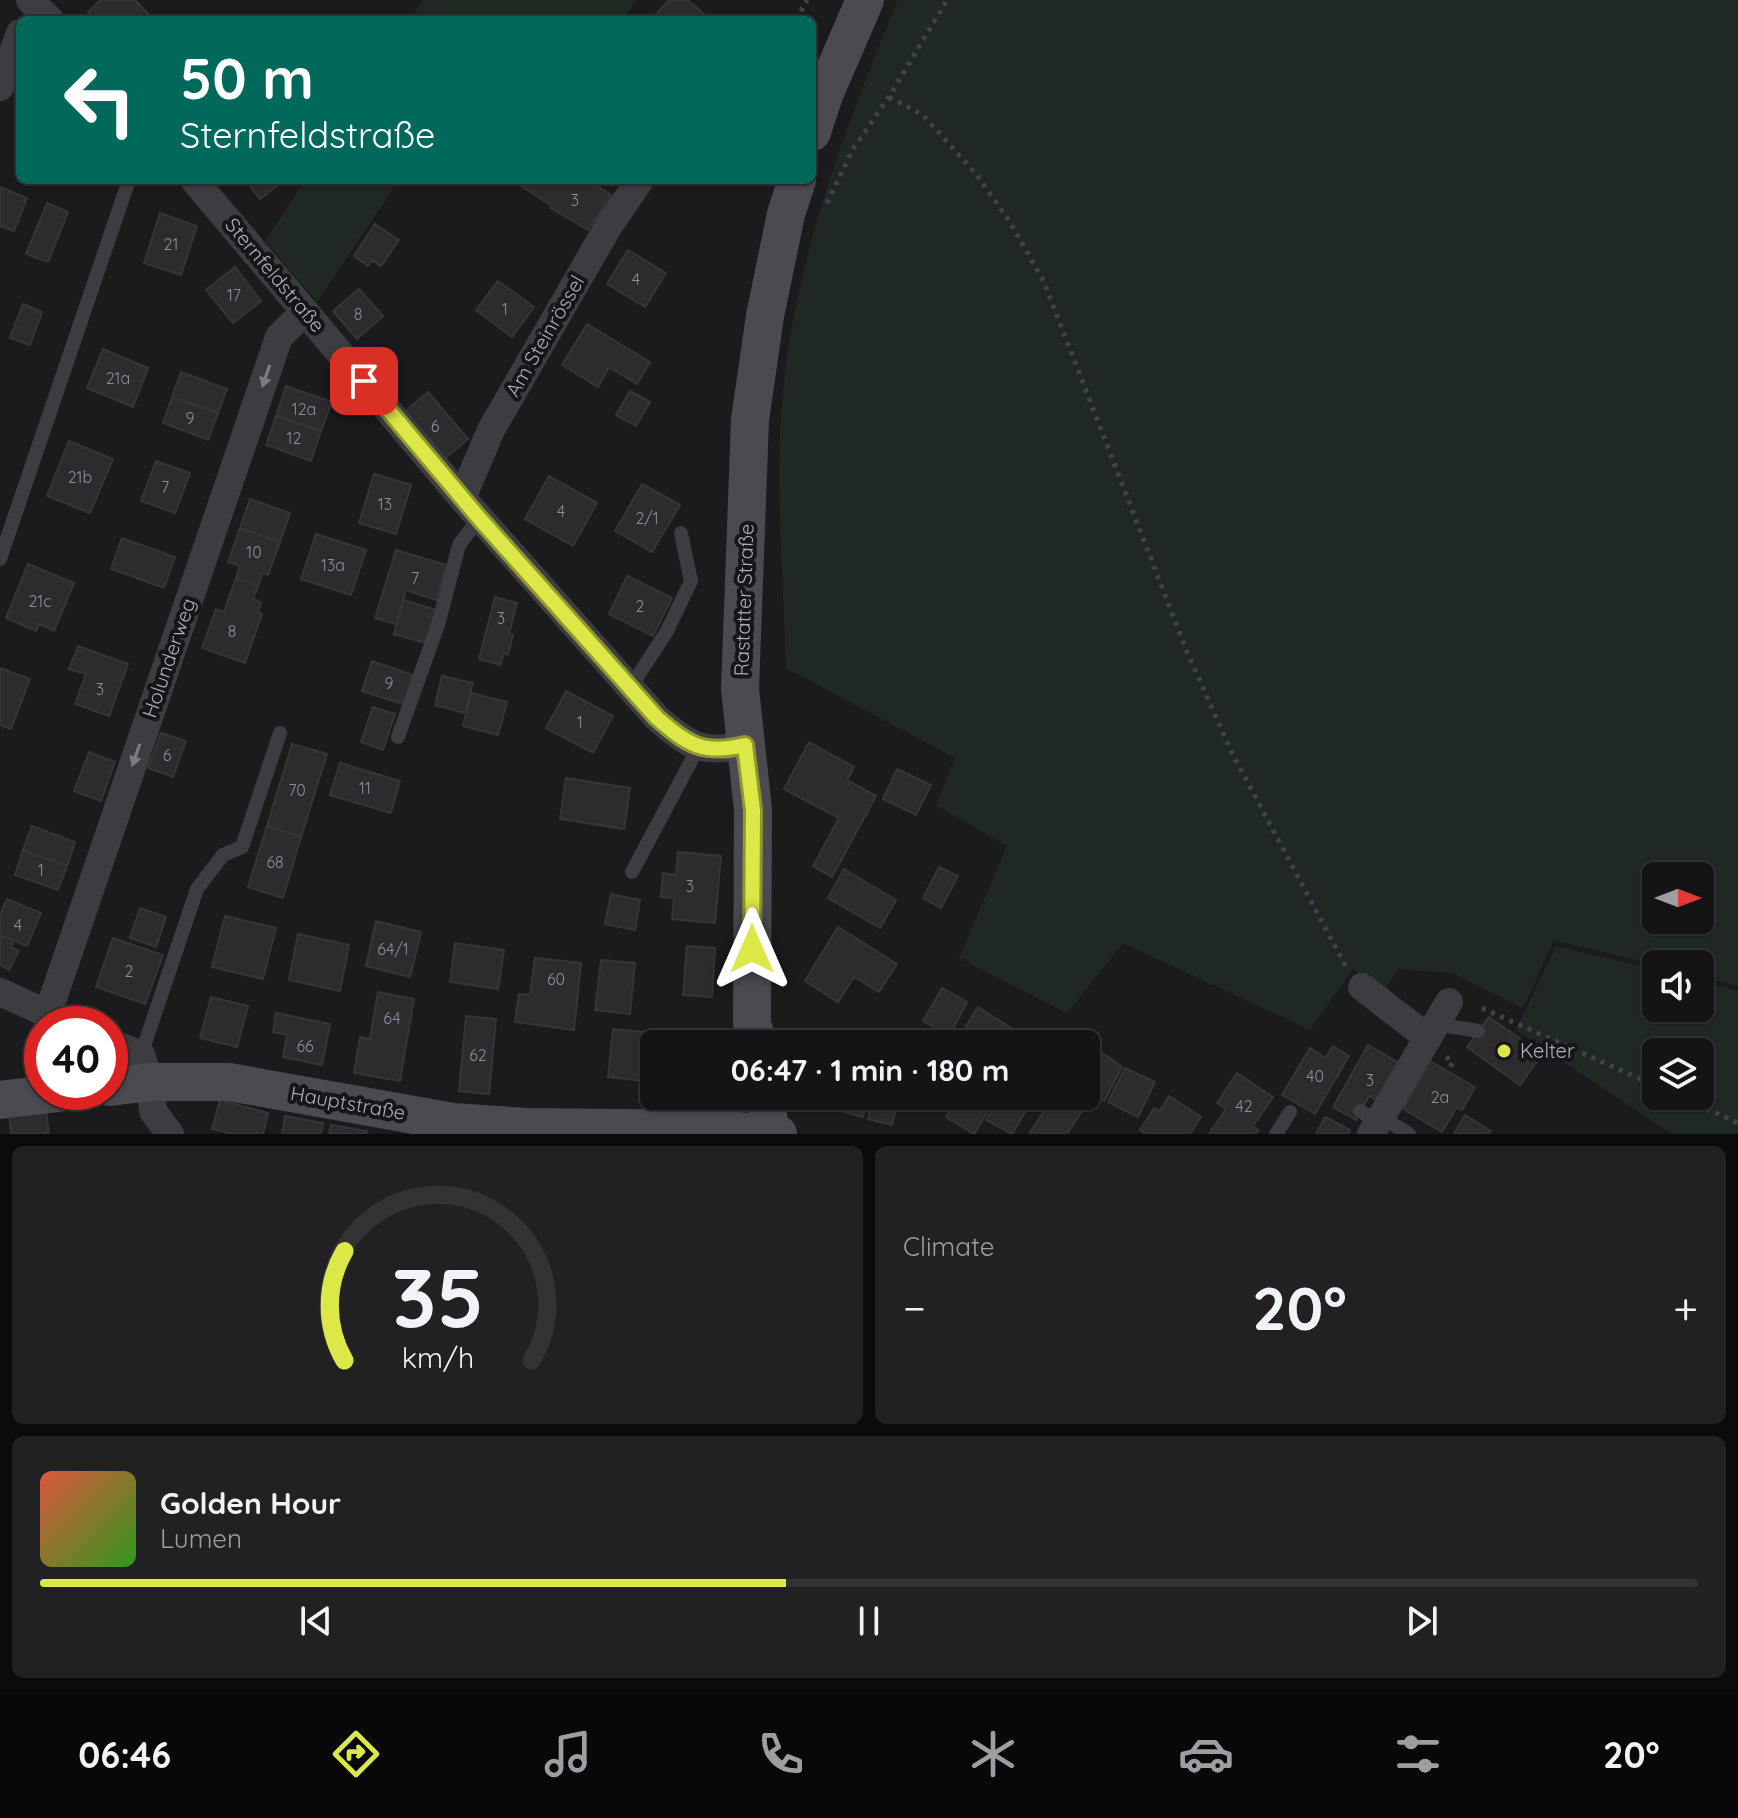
<!DOCTYPE html>
<html lang="en">
<head>
<meta charset="utf-8">
<style>
  body { margin:0; font-family:Quicksand,sans-serif; background:#212123; color:#f1f3f6; height:100vh; display:flex; flex-direction:column; font-size:30px; white-space:nowrap }
  * { box-sizing:border-box; margin:0 }
  p { font-size:26px; color:#9d9ea1 }
  .icon { flex:none; width:44px; height:44px; fill:none; stroke:currentColor; stroke-width:2; stroke-linecap:round; stroke-linejoin:round }
  .map { position:relative; height:1134px; overflow:hidden }
  .side { display:flex; flex-direction:column; gap:12px; padding:12px; background:#0b0b0c; flex:1 }
  .side>* { flex:none }
  .guide { position:absolute; left:16px; top:16px; width:800px; height:168px; border-radius:12px; box-shadow:0 2px 6px #0004,0 0 0 2px #333335; background:#00695c; color:#fff; overflow:hidden }
  .needle { width:52px; rotate:90deg }
  .fabs { position:absolute; left:1642px; top:862px; display:grid; gap:16px }
  .fabs a { display:grid; place-items:center; width:72px; height:72px; border-radius:12px; background:#141416; box-shadow:0 2px 6px #0004,0 0 0 2px #333335; font-size:40px }
  .speed { position:absolute; left:24px; top:1006px; display:flex; gap:16px; font-size:40px; font-weight:700; text-align:center }
  .speed>* { display:grid; place-content:center; width:104px; height:104px; border-radius:50%; background:#141416; box-shadow:0 2px 6px #0004,0 0 0 2px #333335; line-height:1 }
  .speed .limit { border:12px solid #d22; background:#fff; color:#111 }
  .pin { position:absolute; display:grid; place-items:center; width:68px; height:68px; color:#fff; margin:-34px; border-radius:16px; box-shadow:0 4px 12px #0006 }
  .me { position:absolute; width:88px; margin:-44px; rotate:0deg; stroke-linejoin:round; filter:drop-shadow(0 0 6px #0008) }
  .turn { display:flex; align-items:center; gap:28px; height:168px; padding:0 32px; font-size:36px }
  .turn .icon { width:104px; height:104px; stroke-width:2.5 }
  .turn b { display:block; font-size:56px; line-height:68px }
  .big { font-size:60px; font-weight:700; line-height:1.1 }
  .side .tile { flex:1; display:flex; flex-direction:column; justify-content:center; gap:12px; min-width:0; padding:0 28px; border-radius:12px; background:#212123 }
  .side .dial { align-items:center; gap:0 }
  .dial svg { height:208px; overflow:visible; fill:none; stroke:#333335; stroke-width:7; stroke-linecap:round; text-anchor:middle }
  .dial text { fill:#f1f3f6; stroke:none }
  .song { display:flex; align-items:center; gap:24px }
  .cover { width:96px; height:96px; border-radius:12px; background:linear-gradient(135deg,hsl(10 70% 55%),hsl(110 70% 35%)) }
  .played { height:8px; border-radius:4px; background:linear-gradient(90deg,#dce847 45%,#333335 45%) }
  .keys { display:flex; justify-content:space-around; direction:ltr }
  .heat { display:flex; justify-content:space-between; align-items:center; font-size:44px; direction:ltr }
  .side .tiles { flex:1; display:grid; gap:12px; grid-template-columns:1fr 1fr }
  .tile:last-child { grid-column:span 2 }
  .trip { position:absolute; left:640px; top:1030px; width:460px; height:80px; border-radius:12px; background:#141416; box-shadow:0 2px 6px #0004,0 0 0 2px #333335; font-weight:700; line-height:80px; text-align:center }
  .tab-bar { display:flex; height:128px; justify-content:space-around; align-items:center; background:#080809; color:#9d9ea1 }
  .tab-bar .icon { width:56px; height:56px }
  .tab-bar .current { color:#dce847 }
  .tab-bar b { font-size:36px; color:#f1f3f6 }
  .map>svg:first-child { display:block }
</style>
</head>
<body>
<div class="map">
<svg width="1738" height="1134" viewBox="0 0 1738 1134">
  <rect width="100%" height="100%" fill="#1b1a1d"/>
  <path fill="#202824" fill-rule="evenodd" d="M423 0H637L622 20H410Z
    M898 0H1738V986L1700 976V964L1656 965 1554 940 1523 1008 1452 973 1398 969 1384 992 1353 969 1310 1030 1123 943 1067 1013 959 958 1007 846 936 805 955 758 786 668C784 592 777 512 780 437 785 286 840 138 898 0ZM1656 876H1700V920H1656Z
    M305 180H399L317 302 265 241Z
    M1556 946 1656 970V1008H1700V981L1738 991V1134H1672L1516 1030ZM1700 1052V1096H1656V1052Z"/>
  <path fill="#2c2b2e" stroke="#363538" stroke-width="2" d="M101 0H135L154 20H95L88 12Z
    M669 0H688L710 20H657L654 17Z
    M245 180H284L260 199Z
    M516 180H588L611 195 588 230 551 208 552 206 515 182Z
    M0 187 27 198 14 231 0 226Z
    M47 203 68 212 48 262 26 254Z
    M160 213 197 226 181 275 144 263Z
    M375 224 399 240 381 266 372 260 368 266 354 256Z
    M628 250 666 273 645 307 607 284Z
    M235 267 261 301 233 323 206 290Z
    M498 281 534 307 512 337 476 310Z
    M359 289 383 316 357 339 333 311Z
    M23 304 42 312 30 345 10 338Z
    M587 324 650 362 637 384 609 367 598 387 562 365Z
    M103 349 148 368 133 407 87 388Z
    M181 372 227 389 218 413 172 397Z
    M286 386 332 402 321 431 276 416Z
    M630 391 650 402 636 426 616 415Z
    M428 392 468 439 443 460 403 413Z
    M172 397 218 413 208 440 163 423Z
    M276 416 321 431 311 461 266 445Z
    M69 441 113 459 90 513 47 496Z
    M156 461 190 473 175 513 141 501Z
    M374 474 411 485 396 534 359 523Z
    M549 476 597 503 573 546 525 519Z
    M642 484 680 505 652 552 615 531Z
    M250 499 290 513 280 542 240 528Z
    M240 528 280 542 268 575 262 573 258 586 236 578 240 566 228 562Z
    M316 534 366 550 351 595 301 579Z
    M122 538 175 557 164 588 111 569Z
    M396 550 446 565 436 600 406 590 396 624 375 618Z
    M28 564 74 583 54 631 39 624 36 631 6 618Z
    M627 576 672 598 653 636 609 614Z
    M236 578 258 586 253 599 261 602 258 613 262 614 245 663 202 648 216 609 224 612Z
    M495 597 517 603 509 634 513 635 508 655 504 653 500 665 479 659Z
    M404 600 436 610 425 643 394 634Z
    M78 646 128 664 109 716 75 704 86 674 69 669Z
    M372 661 416 676 406 705 362 691Z
    M0 668 30 679 11 729 0 725Z
    M442 676 473 683 465 713 435 705Z
    M566 691 613 716 593 753 546 728Z
    M471 693 507 702 498 735 463 726Z
    M373 707 395 714 383 750 361 742Z
    M161 733 186 741 173 777 148 768Z
    M809 742 854 767 847 780 876 796 832 877 813 866 839 818 784 789Z
    M292 744 327 754 301 837 267 826Z
    M89 752 115 762 101 801 74 791Z
    M340 763 400 781 391 813 330 795Z
    M897 769 931 785 916 815 883 799Z
    M566 778 630 788 624 829 560 819Z
    M32 826 75 842 67 866 23 850Z
    M267 826 301 837 283 898 248 887Z
    M23 850 67 866 58 890 15 875Z
    M678 852 721 856 715 923 672 919 674 898 661 897 663 873 676 875Z
    M939 867 958 876 941 908 923 898Z
    M844 869 896 900 880 928 828 898Z
    M611 894 640 900 635 930 605 924Z
    M7 899 41 913 27 946 0 935V915Z
    M140 908 166 917 156 947 130 938Z
    M225 916 276 928 263 979 212 967Z
    M376 921 421 932 410 977 366 966Z
    M838 927 897 964 879 992 854 977 838 1002 805 981Z
    M298 934 349 945 340 991 289 980Z
    M0 935 14 940 11 947 19 951 9 970 0 965Z
    M113 938 163 955 145 1004 96 987Z
    M455 943 504 950 498 989 450 982Z
    M687 946 715 948 712 997 683 995Z
    M535 958 581 963 574 1030 515 1022 519 994 530 995Z
    M601 960 635 963 630 1014 595 1010Z
    M942 988 967 1002 949 1036 923 1021Z
    M378 992 414 999 400 1081 354 1073 360 1037 370 1039Z
    M211 997 248 1006 237 1047 200 1038Z
    M978 1007 1032 1041 1030 1044H983L963 1031Z
    M276 1013 330 1024 322 1065 283 1057 287 1035 273 1032Z
    M466 1016 496 1019 489 1094 459 1091Z
    M1489 1017 1542 1054 1520 1085 1467 1047Z
    M613 1029 673 1035 672 1044H654V1082L608 1077Z
    M1368 1045 1401 1064 1379 1102 1369 1096 1356 1120 1333 1107Z
    M1333 1046 1349 1056 1315 1114 1282 1095 1310 1048 1326 1058Z
    M1096 1048 1122 1067 1104 1101 1094 1094 1096 1090 1086 1083V1062Z
    M1430 1061 1475 1087 1462 1110 1457 1107 1442 1132 1403 1109Z
    M1125 1068 1155 1082 1138 1117 1108 1102Z
    M1237 1073 1273 1097 1253 1126 1258 1130 1256 1134H1209L1226 1109 1217 1103Z
    M1086 1083 1096 1090 1067 1134H1029L1054 1096H1086Z
    M837 1096H869L863 1117 834 1109Z
    M873 1096H899L892 1125 868 1119Z
    M959 1096H997L974 1134 946 1117Z
    M1001 1096H1024L1032 1101 1012 1134 986 1120Z
    M1169 1096 1201 1117 1190 1134H1146L1140 1130 1154 1108 1160 1111Z
    M220 1100 268 1113 263 1134H233L212 1129Z
    M46 1109 49 1134H11L9 1113Z
    M1465 1115 1491 1131 1489 1134H1454Z
    M285 1116 323 1123 321 1134H282Z
    M1325 1117 1350 1130 1348 1134H1316Z
    M331 1125 367 1131 366 1134H329Z"/>
  <g fill="none" stroke-linecap="round" stroke-linejoin="round">
    <path stroke="#434248" stroke-width="5" stroke-dasharray="4 6" stroke-linecap="butt" d="M796 20 807 0
      M889 97 923 115 976 174 1010 222 1044 282 1187 652 1231 751 1346 967
      M827 203 853 149 889 97 947 0
      M1482 1008 1656 1086
      M1446 1057 1453 1062 1448 1071
      M1679 1096 1738 1123"/>
    <path stroke="#3d3c41" stroke-width="14" d="M0 559 129 180
      M630 688 667 631 691 581 681 533
      M398 737 438 625 459 545 479 518
      M632 872 698 748
      M1436 1024 1478 1031
      M141 1055 197 889 223 855 242 847 280 733
      M1360 1111 1379 1122
      M1381 1117 1409 1134
      M1276 1134 1290 1112"/>
    <path stroke="#3d3c41" stroke-width="28" d="M30 0 50 20
      M0 87 20 33
      M194 180 462 498 657 718C688 745 703 755 745 745
      M462 498 491 430 608 227 640 180
      M1362 987 1428 1038
      M0 992 70 1024
      M48 1013 279 337 305 311
      M110 1042 141 1055 150 1082 153 1111 170 1134
      M1371 1134 1449 1002"/>
    <path stroke="#4b4a51" stroke-width="38" d="M812 132 824 95 865 0
      M758 1044 752 1023 753 810 740 689 750 420 765 316 786 214 797 180
      M110 1087 150 1082H229L453 1122 526 1127 710 1129 778 1134
      M766 1096 770 1133
      M0 1100 67 1092
      M707 1134 728 1096"/>
  </g>
  <defs><path id="oneway-solid" d="M-6-.8H1V-3.2L6.5 0L1 3.2V.8H-6Z" transform="scale(2)"/></defs>
  <g fill="#7c7b84">
    <use href="#oneway-solid" transform="translate(266 376) rotate(109)"/>
    <use href="#oneway-solid" transform="translate(136 755) rotate(109)"/>
  </g>
  <g fill="none" stroke-linecap="round" stroke-linejoin="round">
    <g stroke="#8f972e" stroke-width="20">
      <path id="route" d="M364 381 479 518 657 718C688 745 703 755 745 745L753 810 752 949"/>
    </g>
    <use href="#route" stroke="#dce847" stroke-width="14"/>
  </g>
  <circle fill="#dce847" stroke="#161518" stroke-width="3" cx="1504" cy="1051" r="8"/>
  <g text-anchor="middle" stroke-width="8" stroke-linejoin="round" paint-order="stroke">
    <g font-size="16" fill="#8e8d98">
      <text x="575" y="206">3</text>
      <text x="171" y="250">21</text>
      <text x="636" y="285">4</text>
      <text x="234" y="301">17</text>
      <text x="505" y="315">1</text>
      <text x="358" y="320">8</text>
      <text x="118" y="384">21a</text>
      <text x="304" y="415">12a</text>
      <text x="190" y="424">9</text>
      <text x="435" y="432">6</text>
      <text x="294" y="444">12</text>
      <text x="80" y="483">21b</text>
      <text x="165" y="493">7</text>
      <text x="385" y="510">13</text>
      <text x="561" y="517">4</text>
      <text x="647" y="524">2/1</text>
      <text x="254" y="558">10</text>
      <text x="333" y="571">13a</text>
      <text x="415" y="584">7</text>
      <text x="40" y="607">21c</text>
      <text x="640" y="612">2</text>
      <text x="501" y="624">3</text>
      <text x="232" y="637">8</text>
      <text x="389" y="689">9</text>
      <text x="100" y="695">3</text>
      <text x="580" y="728">1</text>
      <text x="167" y="761">6</text>
      <text x="365" y="794">11</text>
      <text x="297" y="796">70</text>
      <text x="275" y="868">68</text>
      <text x="41" y="876">1</text>
      <text x="690" y="892">3</text>
      <text x="18" y="931">4</text>
      <text x="393" y="955">64/1</text>
      <text x="129" y="977">2</text>
      <text x="556" y="985">60</text>
      <text x="392" y="1024">64</text>
      <text x="305" y="1052">66</text>
      <text x="478" y="1061">62</text>
      <text x="1315" y="1082">40</text>
      <text x="1370" y="1086">3</text>
      <text x="1440" y="1103">2a</text>
      <text x="1244" y="1112">42</text>
    </g>
    <g font-size="20" fill="#afaebb" stroke="#161518">
      <text transform="translate(275 275) rotate(50)" y="7">Sternfeldstraße</text>
      <text transform="translate(545 336) rotate(-60)" y="7">Am Steinrössel</text>
      <text transform="translate(744 600) rotate(-88)" y="7">Rastatter Straße</text>
      <text transform="translate(169 658) rotate(-71)" y="7">Holunderweg</text>
      <text transform="translate(348 1103) rotate(10)" y="7">Hauptstraße</text>
    </g>
    <g font-size="20" fill="#afaebb" stroke="#161518" text-anchor="start">
      <text x="1520" y="1058">Kelter</text>
    </g>
  </g>
</svg>
<div class="fabs">
<a><svg class="needle" viewBox="-14 -14 28 28"><path d="M0-13l5 13h-10z" fill="#e53935"/><path d="M0 13l5-13h-10z" fill="#9d9ea1"/></svg></a>
<a><svg class="icon" aria-label="sound" viewBox="0 0 24 24"><path d="M4 9h4l5-4v14l-5-4H4zM17 9q2 3 0 6"/></svg></a>
<a><svg class="icon" aria-label="layers" viewBox="0 0 24 24"><path d="M12 4l9 5-9 5-9-5zM3 14l9 5 9-5"/></svg></a>
</div>
<div class="speed"><div class="limit">40</div></div>
<div class="pin" style="left:364px;top:381px;background:#d93025"><svg class="icon" aria-label="arrive" viewBox="0 0 24 24"><path d="M6 21V4h12l-3 4 3 4H6"/></svg></div>
<svg class="me" style="left:752px;top:949px" viewBox="-20 -20 40 40"><path d="M0-17L14 15 0 8-14 15z" fill="#dce847" stroke="#fff" stroke-width="4"/></svg>
<div class="trip">06:47 · 1 min · 180 m</div>
<div class="guide">
<div class="turn"><svg class="icon" aria-label="left" viewBox="0 0 24 24"><path d="M17 20v-9H6M10 6l-5 5 5 5"/></svg><div><b>50 m</b>Sternfeldstraße</div></div>
</div>
</div>
<section class="side">
<div class="tiles">
<div class="tile dial"><svg viewBox="0 0 100 80">
<path d="M14 69A42 42 0 1 1 86 69"/>
<path d="M14 69A42 42 0 0 1 14 27" stroke="#dce847"/>
<text x="50" y="56" font-size="32" font-weight="700">35</text>
<text x="50" y="72" font-size="11">km/h</text>
</svg></div>
<div class="tile"><p>Climate</p>
<div class="heat"><a>−</a><b class="big">20°</b><a>+</a></div>
</div>
<div class="tile">
<div class="song"><i class="cover"></i><div><b>Golden Hour</b><p>Lumen</p></div></div>
<div class="played"></div>
<div class="keys"><svg class="icon" aria-label="previous" viewBox="0 0 24 24"><path d="M18 5L8 12l10 7zM5 5v14"/></svg><svg class="icon" aria-label="pause" viewBox="0 0 24 24"><path d="M8 5v14M16 5v14"/></svg><svg class="icon" aria-label="next" viewBox="0 0 24 24"><path d="M6 5l10 7-10 7zM19 5v14"/></svg></div>
</div>
</div>
</section>
<nav class="tab-bar">
<b>06:46</b>
<svg class="icon current" aria-label="directions" viewBox="0 0 24 24"><path d="M12 3l9 9-9 9-9-9zM9 14v-3h6M13 9l2 2-2 2"/></svg>
<svg class="icon" aria-label="music" viewBox="0 0 24 24"><path d="M9 18V5l10-2v13"/><circle cx="6" cy="18" r="3"/><circle cx="16" cy="16" r="3"/></svg>
<svg class="icon" aria-label="phone" viewBox="0 0 24 24"><path d="M5 4h4l2 5-3 2q2 4 5 5l2-3 5 2v4C11 20 4 13 5 4z"/></svg>
<svg class="icon" aria-label="climate" viewBox="0 0 24 24"><path d="M12 3v18M4 7l16 10M4 17L20 7"/></svg>
<svg class="icon" aria-label="car" viewBox="0 0 24 24"><path d="M5 17H2v-5l4-1 3-4h7l3 4 3 1v5h-3M9 17h6M6 11h13"/><circle cx="7" cy="17" r="2"/><circle cx="17" cy="17" r="2"/></svg>
<svg class="icon" aria-label="filters" viewBox="0 0 24 24"><path d="M4 7h16M4 17h16"/><circle cx="9" cy="7" r="2"/><circle cx="15" cy="17" r="2"/></svg>
<b>20°</b>
</nav>
</body>
</html>
